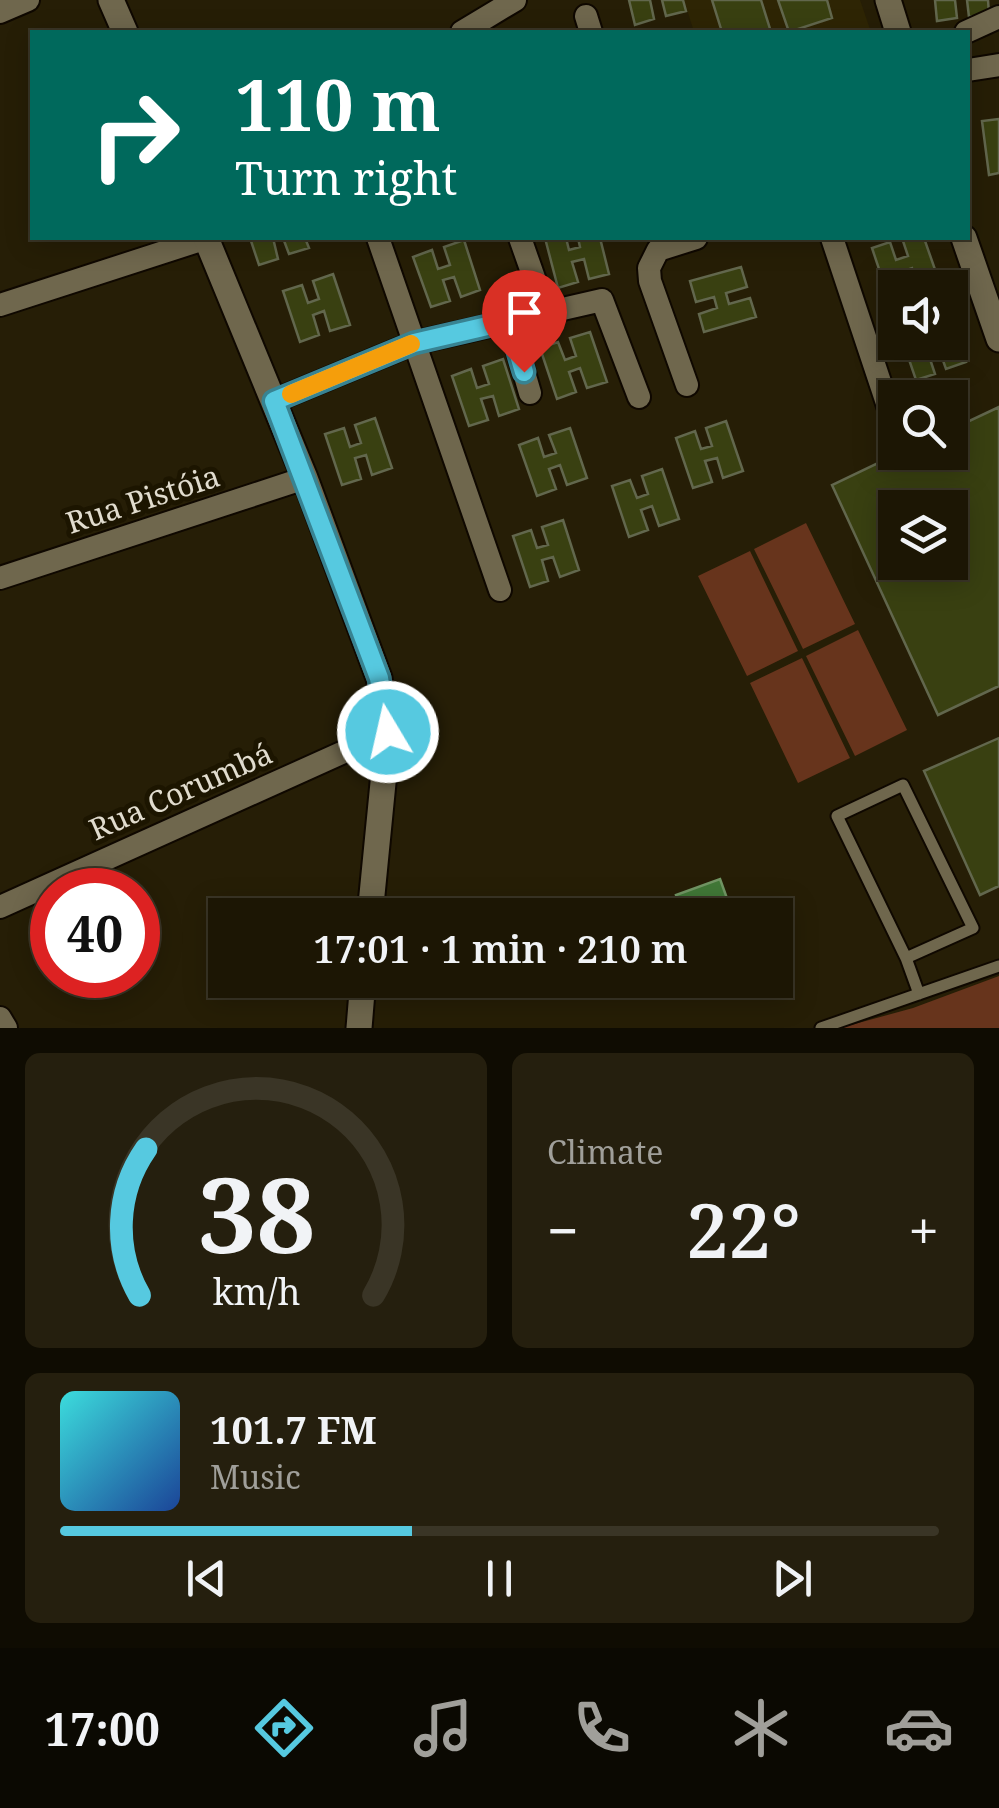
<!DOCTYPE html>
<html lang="en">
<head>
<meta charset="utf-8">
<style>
  body { margin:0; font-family:"Noto Serif",serif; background:#251f0e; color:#f1f3f6; height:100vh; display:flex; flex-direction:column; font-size:38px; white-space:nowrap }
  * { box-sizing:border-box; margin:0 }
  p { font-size:32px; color:#a09f9a }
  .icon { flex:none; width:55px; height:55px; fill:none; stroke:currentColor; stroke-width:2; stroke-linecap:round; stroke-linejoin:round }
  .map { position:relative; height:1028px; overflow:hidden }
  .sheet { display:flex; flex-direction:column; gap:25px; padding:25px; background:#0f0c02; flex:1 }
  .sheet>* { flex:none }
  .top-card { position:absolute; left:30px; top:30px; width:940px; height:210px; border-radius:0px; box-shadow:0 5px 25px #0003,0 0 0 2px #3a3526; background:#00695c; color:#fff; overflow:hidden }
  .fabs { position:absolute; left:878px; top:270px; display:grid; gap:20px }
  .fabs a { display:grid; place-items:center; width:90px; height:90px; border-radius:0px; background:#1c1604; box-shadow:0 5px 25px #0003,0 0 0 2px #3a3526; font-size:50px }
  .speed { position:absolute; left:30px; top:868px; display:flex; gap:20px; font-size:50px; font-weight:700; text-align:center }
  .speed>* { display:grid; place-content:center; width:130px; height:130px; border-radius:50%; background:#1c1604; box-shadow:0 5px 25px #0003,0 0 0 2px #3a3526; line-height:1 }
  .speed .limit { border:15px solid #d22; background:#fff; color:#111 }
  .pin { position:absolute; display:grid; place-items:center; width:85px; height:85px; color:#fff; margin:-102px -42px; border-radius:50% 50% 50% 0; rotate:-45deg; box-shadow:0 0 10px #0007 }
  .pin .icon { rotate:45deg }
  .me { position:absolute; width:110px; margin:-55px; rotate:351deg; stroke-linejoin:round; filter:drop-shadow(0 0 8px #0008) }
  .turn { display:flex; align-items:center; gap:35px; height:210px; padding:0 40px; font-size:45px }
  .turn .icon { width:130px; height:130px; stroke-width:2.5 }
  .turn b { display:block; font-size:70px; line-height:85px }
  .big { font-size:75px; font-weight:600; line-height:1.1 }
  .sheet .widget { flex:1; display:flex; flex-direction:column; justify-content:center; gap:15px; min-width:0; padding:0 35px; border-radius:15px; background:#251f0e }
  .sheet .dial { align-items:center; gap:0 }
  .dial svg { height:260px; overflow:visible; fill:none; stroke:#3a3526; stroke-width:7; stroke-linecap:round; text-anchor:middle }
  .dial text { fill:#f1f3f6; stroke:none }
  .song { display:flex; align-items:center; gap:30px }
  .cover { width:120px; height:120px; border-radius:15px; background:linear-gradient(135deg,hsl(180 70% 55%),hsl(220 70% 35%)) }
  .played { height:10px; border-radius:5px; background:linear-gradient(90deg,#56c9e0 40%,#3a3526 40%) }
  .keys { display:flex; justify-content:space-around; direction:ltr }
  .heat { display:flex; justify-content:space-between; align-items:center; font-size:55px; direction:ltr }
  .sheet .tiles { flex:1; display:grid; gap:25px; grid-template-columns:1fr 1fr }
  .widget:last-child { grid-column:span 2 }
  .trip { position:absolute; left:208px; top:898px; width:585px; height:100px; border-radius:0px; background:#1c1604; box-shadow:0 5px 25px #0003,0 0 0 2px #3a3526; font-weight:600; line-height:100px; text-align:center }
  .tab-bar { display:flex; height:160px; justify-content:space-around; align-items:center; background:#0b0902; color:#a09f9a }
  .tab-bar .icon { width:70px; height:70px }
  .tab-bar .on { color:#56c9e0 }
  .tab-bar b { font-size:45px; color:#f1f3f6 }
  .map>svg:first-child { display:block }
</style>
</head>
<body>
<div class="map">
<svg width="999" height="1028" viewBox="0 0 999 1028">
  <rect width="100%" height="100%" fill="#261e06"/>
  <path fill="#2e2504" d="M684 0H860L871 32H694Z"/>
  <path fill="#67341c" d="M806 523 855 624 803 649 754 549Z
    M750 551 798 651 747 676 698 576Z
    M858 630 907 730 855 756 806 656Z
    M802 658 850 758 798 783 750 683Z
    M999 976V1028H840L913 1008Z"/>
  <path fill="#417837" stroke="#719664" stroke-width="2.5" d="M720 879 733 915H683L676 895Z"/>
  <path fill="#394011" stroke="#62674d" stroke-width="2.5" fill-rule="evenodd" d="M629 0H650L654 19 635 25Z
    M662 0H683L686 11 666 16Z
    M712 0H761L771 32H722Z
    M778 0H827L832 18 789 32Z
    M935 0H955L957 18 937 21Z
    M967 0H988L989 14 969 17Z
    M999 119V173L989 175 982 121Z
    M250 238H273L278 259 259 265Z
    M283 238H305L309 248 289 254Z
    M545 238H566L569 250 580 247 578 238H600L609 274 589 279 584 259 572 262 578 282 558 288Z
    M902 238H924L939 281 919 288 912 268 901 272 906 288H895V297L889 299 872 248 890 242 896 260 908 256Z
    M464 240 480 290 461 297 454 277 443 280 450 301 431 307 413 257 432 250 438 269 450 265 444 247Z
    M741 267 747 287 726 293 729 304 750 298 756 317 704 332 699 314 717 308 714 297 696 302 690 281Z
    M333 274 350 325 330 331 324 311 313 315 319 335 300 342 283 291 302 285 308 303 319 299 313 281Z
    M950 316 966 362 946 369 939 349 928 353 935 374 916 380 903 342H950Z
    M590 332 607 382 587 388 580 368 569 372 576 392 557 399 540 348 558 342 565 360 576 356 570 338Z
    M503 359 519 409 499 416 493 396 481 399 488 420 469 426 452 376 471 369 477 388 489 384 483 366Z
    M999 407V686L938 715 832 485 901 452H950V430ZM895 508H950V562H895Z
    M375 418 392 468 372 475 366 455 355 458 361 479 342 485 325 434 344 428 350 447 361 443 355 425Z
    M726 421 743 471 723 478 717 458 705 461 712 482 693 488 676 438 695 431 701 449 712 446 706 428Z
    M570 428 587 478 567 485 560 465 549 469 556 489 537 496 519 445 538 438 544 457 556 453 549 435Z
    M662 469 679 519 659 526 652 506 641 510 648 530 629 537 612 486 630 480 637 498 648 494 642 476Z
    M563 520 579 570 560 577 553 557 542 560 548 581 530 587 513 536 531 530 537 548 548 545 542 527Z
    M999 738V886L980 895 924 771Z"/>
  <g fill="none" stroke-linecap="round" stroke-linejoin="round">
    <g stroke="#0f0800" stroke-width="15">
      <path id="service" d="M903 785 973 928 906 958 837 816Z
        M906 958 919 994
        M821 1028 999 966"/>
    </g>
    <g stroke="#0f0800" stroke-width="26">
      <path id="minor" d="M0 12 28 0
        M586 16 591 32
        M462 32 515 0
        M966 32 999 17
        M968 70 999 65
        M378 238 500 590
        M520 238 546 312
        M832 238 888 406
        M0 305 207 238
        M509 321 530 393
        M687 385 650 281 649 268 658 250 696 238
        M274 401 414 343 602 300 639 397
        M0 578 305 478
        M0 907 388 732
        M0 1018 6 1028"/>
    </g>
    <g stroke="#0f0800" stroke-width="29">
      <path id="tertiary" d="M111 0 125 32
        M888 0 898 32
        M206 238 305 478 379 678 388 732 370 915
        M964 238 999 339
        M359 1028 363 980"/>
    </g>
    <use href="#service" stroke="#6f674d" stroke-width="11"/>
    <use href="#minor" stroke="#6f674d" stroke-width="22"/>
    <use href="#tertiary" stroke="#6f674d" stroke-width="25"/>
  </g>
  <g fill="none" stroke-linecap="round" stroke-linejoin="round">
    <g stroke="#388392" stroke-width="25">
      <path id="route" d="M388 732 379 678 274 401 414 343 509 321 524 372"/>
    </g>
    <use href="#route" stroke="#56c9e0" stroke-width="18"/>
    <path stroke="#f59e0b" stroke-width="18" d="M291 394 411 344"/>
  </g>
  <g text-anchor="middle" stroke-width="10" stroke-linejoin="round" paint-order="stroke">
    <g font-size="30" fill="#e1dcce" stroke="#1c1500">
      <text transform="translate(143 500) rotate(-18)" y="10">Rua Pistóia</text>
      <text transform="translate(181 792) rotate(-24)" y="10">Rua Corumbá</text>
    </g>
  </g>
</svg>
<div class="fabs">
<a><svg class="icon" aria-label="sound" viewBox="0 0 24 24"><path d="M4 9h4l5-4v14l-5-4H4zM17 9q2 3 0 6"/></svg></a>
<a><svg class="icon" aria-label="search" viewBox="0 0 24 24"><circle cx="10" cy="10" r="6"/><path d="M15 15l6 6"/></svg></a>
<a><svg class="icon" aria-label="layers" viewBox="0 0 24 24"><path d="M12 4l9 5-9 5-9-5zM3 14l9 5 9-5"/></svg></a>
</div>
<div class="speed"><div class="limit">40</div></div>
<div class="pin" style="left:524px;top:372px;background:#d93025"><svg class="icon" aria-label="arrive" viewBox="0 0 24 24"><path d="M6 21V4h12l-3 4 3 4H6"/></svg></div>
<svg class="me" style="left:388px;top:732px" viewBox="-20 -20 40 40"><circle r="17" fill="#56c9e0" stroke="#fff" stroke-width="3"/><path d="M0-11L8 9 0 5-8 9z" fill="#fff"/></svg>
<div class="trip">17:01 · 1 min · 210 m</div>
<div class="top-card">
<div class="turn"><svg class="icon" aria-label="right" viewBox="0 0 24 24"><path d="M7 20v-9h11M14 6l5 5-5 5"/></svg><div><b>110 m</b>Turn right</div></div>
</div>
</div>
<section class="sheet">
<div class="tiles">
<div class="widget dial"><svg viewBox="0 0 100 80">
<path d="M14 69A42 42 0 1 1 86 69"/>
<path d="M14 69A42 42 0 0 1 16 24" stroke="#56c9e0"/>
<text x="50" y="56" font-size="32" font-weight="700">38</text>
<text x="50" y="72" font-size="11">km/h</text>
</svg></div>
<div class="widget"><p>Climate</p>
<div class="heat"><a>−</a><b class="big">22°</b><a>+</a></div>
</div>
<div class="widget">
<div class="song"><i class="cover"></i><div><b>101.7 FM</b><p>Music</p></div></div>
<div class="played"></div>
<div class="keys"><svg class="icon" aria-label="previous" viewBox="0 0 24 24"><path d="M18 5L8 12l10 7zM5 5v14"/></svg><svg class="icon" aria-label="pause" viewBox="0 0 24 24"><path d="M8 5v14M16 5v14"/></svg><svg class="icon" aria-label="next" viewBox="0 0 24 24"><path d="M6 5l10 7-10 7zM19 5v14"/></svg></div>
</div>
</div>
</section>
<nav class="tab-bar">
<b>17:00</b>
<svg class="icon on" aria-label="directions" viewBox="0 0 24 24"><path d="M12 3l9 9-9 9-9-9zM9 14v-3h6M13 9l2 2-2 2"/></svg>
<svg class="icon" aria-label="music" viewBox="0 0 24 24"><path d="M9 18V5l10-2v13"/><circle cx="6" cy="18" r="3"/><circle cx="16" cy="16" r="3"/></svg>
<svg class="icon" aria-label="phone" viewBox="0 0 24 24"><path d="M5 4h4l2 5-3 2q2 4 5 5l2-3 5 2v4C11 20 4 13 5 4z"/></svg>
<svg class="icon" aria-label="climate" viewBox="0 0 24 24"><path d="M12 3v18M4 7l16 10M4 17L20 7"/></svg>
<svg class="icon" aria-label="car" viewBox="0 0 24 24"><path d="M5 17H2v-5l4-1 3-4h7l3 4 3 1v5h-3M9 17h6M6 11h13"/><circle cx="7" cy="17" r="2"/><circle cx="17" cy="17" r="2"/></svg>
</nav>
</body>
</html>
